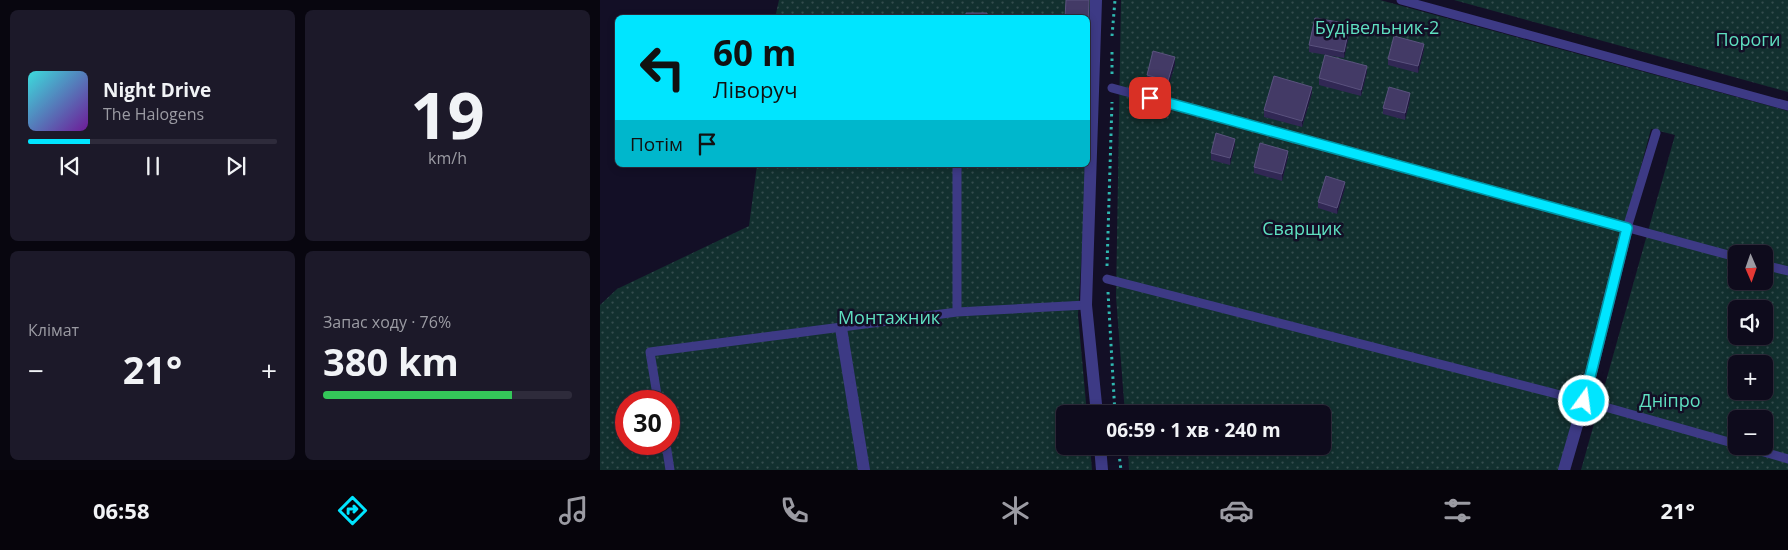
<!DOCTYPE html>
<html lang="uk">
<head>
<meta charset="utf-8">
<style>
  body { margin:0; font-family:"Open Sans",sans-serif; background:#1c1929; color:#f1f3f6; height:100vh; display:flex; flex-direction:column; font-size:19px; white-space:nowrap }
  * { box-sizing:border-box; margin:0 }
  p { font-size:16px; color:#9b9ba3 }
  .icon { flex:none; width:28px; height:28px; fill:none; stroke:currentColor; stroke-width:2; stroke-linecap:round; stroke-linejoin:round }
  .map { position:relative; flex:1; overflow:hidden }
  .drawer { display:flex; flex-direction:column; gap:10px; padding:10px; background:#08060f; width:600px }
  .drawer>* { flex:none }
  .top-card { position:absolute; left:15px; top:15px; width:475px; height:152px; border-radius:8px; box-shadow:0 2px 8px #0003,0 0 0 1px #2e2b3b; background:#00e5ff; color:#111; overflow:hidden }
  .needle { width:32px; rotate:178deg }
  .tools { position:absolute; left:1128px; top:245px; display:grid; gap:10px }
  .tools a { display:grid; place-items:center; width:45px; height:45px; border-radius:8px; background:#0e0b1c; box-shadow:0 2px 8px #0003,0 0 0 1px #2e2b3b; font-size:25px }
  .speed { position:absolute; left:15px; top:390px; display:flex; gap:10px; font-size:25px; font-weight:700; text-align:center }
  .speed>* { display:grid; place-content:center; width:65px; height:65px; border-radius:50%; background:#0e0b1c; box-shadow:0 2px 8px #0003,0 0 0 1px #2e2b3b; line-height:1 }
  .speed .limit { border:8px solid #d22; background:#fff; color:#111 }
  .pin { position:absolute; display:grid; place-items:center; width:42px; height:42px; color:#fff; margin:-21px; border-radius:10px; box-shadow:0 2px 8px #0006 }
  .me { position:absolute; width:55px; margin:-28px; rotate:14deg; stroke-linejoin:round; filter:drop-shadow(0 0 4px #0008) }
  .turn { display:flex; align-items:center; gap:18px; height:105px; padding:0 15px; font-size:22px }
  .turn .icon { width:65px; height:65px; stroke-width:2.5 }
  .turn b { display:block; font-size:35px; line-height:42px }
  .then { display:flex; align-items:center; height:48px; padding:0 15px; background:#0003; gap:10px; font-size:19px }
  .big { font-size:38px; font-weight:700; line-height:1.1 }
  .drawer .widget { flex:1; display:flex; flex-direction:column; justify-content:center; gap:8px; min-width:0; padding:0 18px; border-radius:8px; background:#1c1929 }
  .drawer .dial { align-items:center; gap:0 }
  .dial b { font-size:65px; line-height:1 }
  .song { display:flex; align-items:center; gap:15px }
  .cover { width:60px; height:60px; border-radius:8px; background:linear-gradient(135deg,hsl(180 70% 55%),hsl(280 70% 35%)) }
  .played { height:5px; border-radius:2px; background:linear-gradient(90deg,#00e5ff 25%,#2e2b3b 25%) }
  .keys { display:flex; justify-content:space-around; direction:ltr }
  .heat { display:flex; justify-content:space-between; align-items:center; font-size:28px; direction:ltr }
  .charge { height:8px; border-radius:4px; background:linear-gradient(90deg,#34c759 76%,#2e2b3b 0) }
  .drawer .tiles { flex:1; display:grid; gap:10px; grid-template-columns:repeat(2,1fr) }
  .trip { position:absolute; left:456px; top:405px; width:275px; height:50px; border-radius:8px; background:#0e0b1c; box-shadow:0 2px 8px #0003,0 0 0 1px #2e2b3b; font-weight:700; line-height:50px; text-align:center }
  .tab-bar { display:flex; height:80px; justify-content:space-around; align-items:center; background:#06040b; color:#9b9ba3 }
  .tab-bar .icon { width:35px; height:35px }
  .tab-bar .on { color:#00e5ff }
  .tab-bar b { font-size:22px; color:#f1f3f6 }
  main { display:flex; flex:1; min-height:0 }
  .map>svg:first-child { display:block }
</style>
</head>
<body>
<main>
<section class="drawer">
<div class="tiles">
<div class="widget">
<div class="song"><i class="cover"></i><div><b>Night Drive</b><p>The Halogens</p></div></div>
<div class="played"></div>
<div class="keys"><svg class="icon" aria-label="previous" viewBox="0 0 24 24"><path d="M18 5L8 12l10 7zM5 5v14"/></svg><svg class="icon" aria-label="pause" viewBox="0 0 24 24"><path d="M8 5v14M16 5v14"/></svg><svg class="icon" aria-label="next" viewBox="0 0 24 24"><path d="M6 5l10 7-10 7zM19 5v14"/></svg></div>
</div>
<div class="widget dial"><b>19</b><p>km/h</p></div>
<div class="widget"><p>Клімат</p>
<div class="heat"><a>−</a><b class="big">21°</b><a>+</a></div>
</div>
<div class="widget"><p>Запас ходу · 76%</p><b class="big">380 km</b><div class="charge"></div></div>
</div>
</section>
<div class="map">
<svg width="1188" height="470" viewBox="0 0 1188 470">
  <defs>
    <pattern id="garden-dots" width="8" height="8" patternUnits="userSpaceOnUse" patternTransform="scale(1.25)"><rect width="8" height="8" fill="#12302f"/><path d="M2 2h.1M6 6h.1" fill="none" stroke="#344d4e" stroke-width="1.8" stroke-linecap="round"/></pattern>
  </defs>
  <rect width="100%" height="100%" fill="#130f26"/>
  <path fill="url(#garden-dots)" fill-rule="evenodd" d="M179 0H492L488 150V18H175Z
    M521 0H780L1188 111V470H981L1075 135 1051 129 960 470H529L528 446H722V414H525L516 297ZM1136 254H1164V281H1136ZM1136 309H1164V336H1136ZM1136 364H1164V391H1136ZM1136 419H1164V446H1136Z
    M854 0H1188V92Z
    M157 165H487L478 315 487 414H465V446H490L492 470H0V305L17 289 149 226ZM26 401H69V444H26Z"/>
  <g fill="none" stroke-linecap="round" stroke-linejoin="round">
    <path stroke="#2fb8b0" stroke-width="3" stroke-dasharray="2.5 4" stroke-linecap="butt" d="M512 36 515 0
      M512 52V76
      M507 266 512 102
      M508 292 515 414
      M518 446 521 470"/>
    <path stroke="#3d3a85" stroke-width="9" d="M801 0 1188 106
      M512 88 1136 257
      M357 165V312
      M1027 228 1056 133
      M1164 265 1188 271
      M507 279 984 401 1136 444
      M58 401 50 352 357 312 486 305
      M66 444 70 470
      M1143 446 1188 459"/>
    <path stroke="#3d3a85" stroke-width="12" d="M496 0 486 305 497 414
      M241 328 264 470
      M500 446 502 470
      M964 470 984 401 1027 228"/>
  </g>
  <path fill="#312854" d="M750 31 744 58 709 52V45Z
    M824 50 818 73 788 65V59Z
    M575 64 568 88 547 82V75Z
    M767 72 761 96 719 85V78Z
    M712 93 702 127 664 117V110Z
    M810 100 805 120 783 114V108Z
    M635 145 630 165 611 160V153Z
    M688 157 682 181 654 173V167Z
    M745 188 737 214 718 208V202Z"/>
  <path fill="#1d163a" d="M750 24V31L744 58V52Z
    M824 44V50L818 73V66Z
    M575 57V64L568 88V81Z
    M767 66V72L761 96V90Z
    M712 87V93L702 127V121Z
    M810 93V100L805 120V113Z
    M635 139V145L630 165V158Z
    M688 151V157L682 181V174Z
    M745 182V188L737 214V208Z"/>
  <path fill="#433a66" stroke="#5a527e" d="M466 0H489L488 25V18H465Z
    M366 13H387V18H366Z
    M715 18 750 24 744 52 709 45Z
    M794 36 824 44 818 66 788 59Z
    M553 51 575 57 568 81 547 75Z
    M725 55 767 66 761 90 719 78Z
    M674 76 712 87 702 121 664 110Z
    M789 87 810 93 805 113 783 108Z
    M616 133 635 139 630 158 611 153Z
    M660 143 688 151 682 174 654 167Z
    M726 176 745 182 737 208 718 202Z"/>
  <g fill="none" stroke-linecap="round" stroke-linejoin="round">
    <g stroke="#0095a6" stroke-width="12">
      <path id="route" d="M550 98 1027 228 984 401"/>
    </g>
    <use href="#route" stroke="#00e5ff" stroke-width="9"/>
  </g>
  <g text-anchor="middle" stroke-width="5" stroke-linejoin="round" paint-order="stroke">
    <g font-size="18" fill="#5fe0c0" stroke="#130f26">
      <text x="777" y="34">Будівельник-2</text>
      <text x="1148" y="46">Пороги</text>
      <text x="702" y="235">Сварщик</text>
      <text x="289" y="324">Монтажник</text>
      <text x="1070" y="407">Дніпро</text>
    </g>
  </g>
</svg>
<div class="tools">
<a><svg class="needle" viewBox="-14 -14 28 28"><path d="M0-13l5 13h-10z" fill="#e53935"/><path d="M0 13l5-13h-10z" fill="#9b9ba3"/></svg></a>
<a><svg class="icon" aria-label="sound" viewBox="0 0 24 24"><path d="M4 9h4l5-4v14l-5-4H4zM17 9q2 3 0 6"/></svg></a>
<a>+</a>
<a>−</a>
</div>
<div class="speed"><div class="limit">30</div></div>
<div class="pin" style="left:550px;top:98px;background:#d93025"><svg class="icon" aria-label="arrive" viewBox="0 0 24 24"><path d="M6 21V4h12l-3 4 3 4H6"/></svg></div>
<svg class="me" style="left:984px;top:401px" viewBox="-20 -20 40 40"><circle r="17" fill="#00e5ff" stroke="#fff" stroke-width="3"/><path d="M0-11L8 9 0 5-8 9z" fill="#fff"/></svg>
<div class="trip">06:59 · 1 хв · 240 m</div>
<div class="top-card">
<div class="turn"><svg class="icon" aria-label="left" viewBox="0 0 24 24"><path d="M17 20v-9H6M10 6l-5 5 5 5"/></svg><div><b>60 m</b>Ліворуч</div></div>
<div class="then">Потім<svg class="icon" aria-label="arrive" viewBox="0 0 24 24"><path d="M6 21V4h12l-3 4 3 4H6"/></svg></div>
</div>
</div>
</main>
<nav class="tab-bar">
<b>06:58</b>
<svg class="icon on" aria-label="directions" viewBox="0 0 24 24"><path d="M12 3l9 9-9 9-9-9zM9 14v-3h6M13 9l2 2-2 2"/></svg>
<svg class="icon" aria-label="music" viewBox="0 0 24 24"><path d="M9 18V5l10-2v13"/><circle cx="6" cy="18" r="3"/><circle cx="16" cy="16" r="3"/></svg>
<svg class="icon" aria-label="phone" viewBox="0 0 24 24"><path d="M5 4h4l2 5-3 2q2 4 5 5l2-3 5 2v4C11 20 4 13 5 4z"/></svg>
<svg class="icon" aria-label="climate" viewBox="0 0 24 24"><path d="M12 3v18M4 7l16 10M4 17L20 7"/></svg>
<svg class="icon" aria-label="car" viewBox="0 0 24 24"><path d="M5 17H2v-5l4-1 3-4h7l3 4 3 1v5h-3M9 17h6M6 11h13"/><circle cx="7" cy="17" r="2"/><circle cx="17" cy="17" r="2"/></svg>
<svg class="icon" aria-label="filters" viewBox="0 0 24 24"><path d="M4 7h16M4 17h16"/><circle cx="9" cy="7" r="2"/><circle cx="15" cy="17" r="2"/></svg>
<b>21°</b>
</nav>
</body>
</html>
